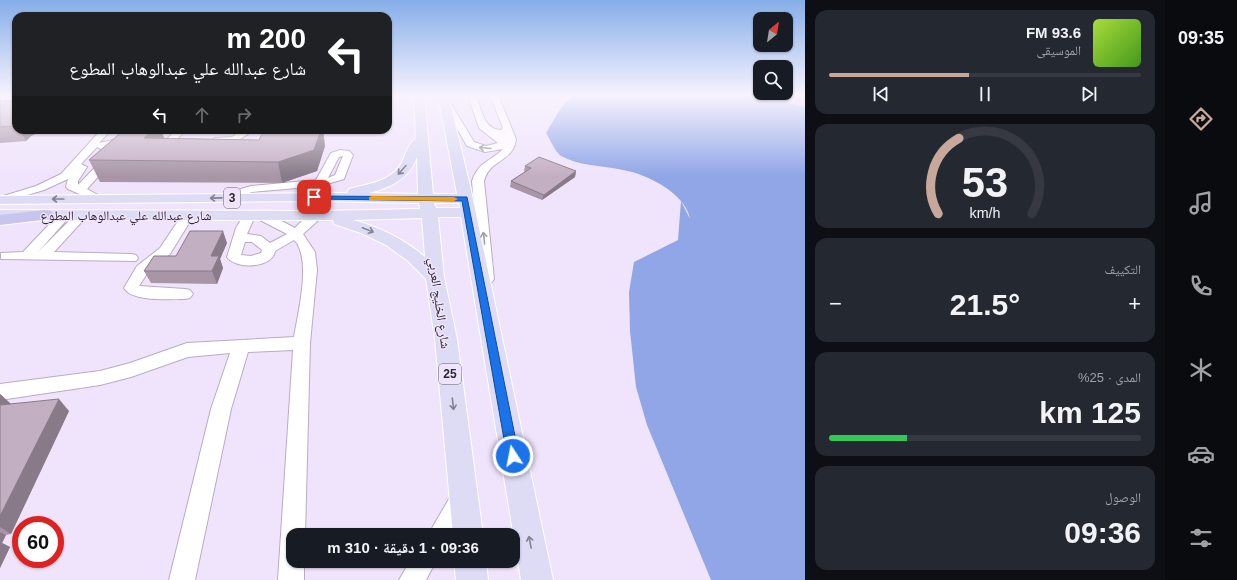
<!DOCTYPE html>
<html lang="ar">
<head>
<meta charset="utf-8">
<style>
  body { margin:0; font-family:Arial,"Noto Naskh Arabic",sans-serif; background:#242831; color:#f1f3f6; direction:rtl; height:100vh; display:flex; flex-direction:column; font-size:15px; white-space:nowrap }
  * { box-sizing:border-box; margin:0 }
  p { font-size:13px; color:#9ea1a6 }
  .icon { flex:none; width:22px; height:22px; fill:none; stroke:currentColor; stroke-width:2; stroke-linecap:round; stroke-linejoin:round }
  .map { position:relative; flex:1; overflow:hidden; direction:ltr }
  .details { display:flex; flex-direction:column; gap:10px; padding:10px; background:#0d0f14; width:360px }
  .details>* { flex:none }
  .hud { position:absolute; left:12px; top:12px; width:380px; height:122px; border-radius:12px; box-shadow:0 1px 3px #0004; direction:rtl; background:#202124; color:#fff; overflow:hidden }
  .needle { width:26px; rotate:30deg }
  .buttons { position:absolute; left:753px; top:12px; display:grid; gap:8px }
  .buttons a { display:grid; place-items:center; width:40px; height:40px; border-radius:8px; background:#171b24; box-shadow:0 1px 3px #0004; font-size:20px }
  .speed { position:absolute; left:12px; top:516px; display:flex; gap:8px; font-size:20px; font-weight:700; text-align:center }
  .speed>* { display:grid; place-content:center; width:52px; height:52px; border-radius:50%; background:#171b24; box-shadow:0 1px 3px #0004; line-height:1 }
  .speed .limit { border:6px solid #d22; background:#fff; color:#111 }
  .pin { position:absolute; display:grid; place-items:center; width:34px; height:34px; color:#fff; margin:-17px; border-radius:8px; box-shadow:0 2px 6px #0006 }
  .me { position:absolute; width:44px; margin:-22px; rotate:349deg; stroke-linejoin:round; filter:drop-shadow(0 0 3px #0008) }
  .turn { display:flex; align-items:center; gap:14px; height:84px; padding:0 20px; font-size:18px }
  .turn .icon { width:52px; height:52px; stroke-width:2.5 }
  .turn b { display:block; font-size:28px; line-height:34px }
  .lanes { display:flex; align-items:center; height:38px; padding:0 20px; background:#0003; justify-content:center; gap:20px; direction:ltr }
  .lanes .off { opacity:.35 }
  .big { font-size:30px; font-weight:700; line-height:1.1 }
  .details .card { flex:1; display:flex; flex-direction:column; justify-content:center; gap:6px; min-width:0; padding:0 14px; border-radius:12px; background:#242831 }
  .details .dial { align-items:center; gap:0 }
  .dial svg { height:104px; overflow:visible; fill:none; stroke:#363941; stroke-width:7; stroke-linecap:round; text-anchor:middle }
  .dial text { fill:#f1f3f6; stroke:none }
  .song { display:flex; align-items:center; gap:12px }
  .cover { width:48px; height:48px; border-radius:6px; background:linear-gradient(135deg,hsl(80 70% 55%),hsl(100 70% 35%)) }
  .played { height:4px; border-radius:2px; background:linear-gradient(90deg,#c7a89a 45%,#363941 45%) }
  .keys { display:flex; justify-content:space-around; direction:ltr }
  .heat { display:flex; justify-content:space-between; align-items:center; font-size:22px; direction:ltr }
  .charge { height:6px; border-radius:3px; background:linear-gradient(90deg,#34c759 25%,#363941 0) }
  .trip { position:absolute; left:286px; top:528px; width:234px; height:40px; border-radius:12px; background:#171b24; box-shadow:0 1px 3px #0004; font-weight:700; line-height:40px; text-align:center; direction:rtl }
  main { display:flex; flex:1; min-height:0 }
  .tabs { display:flex; flex-direction:column; width:72px; justify-content:space-around; align-items:center; background:#090b0e; color:#9ea1a6 }
  .tabs .icon { width:28px; height:28px }
  .tabs .active { color:#c7a89a }
  .tabs b { font-size:18px; color:#f1f3f6 }
  .map>svg:first-child { display:block }
</style>
</head>
<body>
<main>
<nav class="tabs">
<b>09:35</b>
<svg class="icon active" aria-label="directions" viewBox="0 0 24 24"><path d="M12 3l9 9-9 9-9-9zM9 14v-3h6M13 9l2 2-2 2"/></svg>
<svg class="icon" aria-label="music" viewBox="0 0 24 24"><path d="M9 18V5l10-2v13"/><circle cx="6" cy="18" r="3"/><circle cx="16" cy="16" r="3"/></svg>
<svg class="icon" aria-label="phone" viewBox="0 0 24 24"><path d="M5 4h4l2 5-3 2q2 4 5 5l2-3 5 2v4C11 20 4 13 5 4z"/></svg>
<svg class="icon" aria-label="climate" viewBox="0 0 24 24"><path d="M12 3v18M4 7l16 10M4 17L20 7"/></svg>
<svg class="icon" aria-label="car" viewBox="0 0 24 24"><path d="M5 17H2v-5l4-1 3-4h7l3 4 3 1v5h-3M9 17h6M6 11h13"/><circle cx="7" cy="17" r="2"/><circle cx="17" cy="17" r="2"/></svg>
<svg class="icon" aria-label="filters" viewBox="0 0 24 24"><path d="M4 7h16M4 17h16"/><circle cx="9" cy="7" r="2"/><circle cx="15" cy="17" r="2"/></svg>
</nav>
<section class="details">
<div class="card">
<div class="song"><i class="cover"></i><div><b>93.6 FM</b><p>الموسيقى</p></div></div>
<div class="played"></div>
<div class="keys"><svg class="icon" aria-label="previous" viewBox="0 0 24 24"><path d="M18 5L8 12l10 7zM5 5v14"/></svg><svg class="icon" aria-label="pause" viewBox="0 0 24 24"><path d="M8 5v14M16 5v14"/></svg><svg class="icon" aria-label="next" viewBox="0 0 24 24"><path d="M6 5l10 7-10 7zM19 5v14"/></svg></div>
</div>
<div class="card dial"><svg viewBox="0 0 100 80">
<path d="M14 69A42 42 0 1 1 86 69"/>
<path d="M14 69A42 42 0 0 1 30 11" stroke="#c7a89a"/>
<text x="50" y="56" font-size="32" font-weight="700">53</text>
<text x="50" y="72" font-size="11">km/h</text>
</svg></div>
<div class="card"><p>التكييف</p>
<div class="heat"><a>−</a><b class="big">21.5°</b><a>+</a></div>
</div>
<div class="card"><p>المدى · 25%</p><b class="big">125 km</b><div class="charge"></div></div>
<div class="card"><p>الوصول</p><b class="big">09:36</b></div>
</section>
<div class="map">
<svg width="805" height="580" viewBox="0 0 805 580">
  <rect width="100%" height="100%" fill="#f0e4fc"/>
  <path fill="#ebbdd4" d="M755 95H805V107Z"/>
  <path fill="#90a6e7" d="M573 95H755L805 107V580H711L647 425 636 387 630 331 629 292 634 262 678 240 681 201 690 219C688 209 682 201 674 194 659 181 638 172 618 169 598 165 580 166 561 156 555 152 550 139 546 133L561 108Z"/>
  <g fill="none" stroke-linecap="round" stroke-linejoin="round">
    <g stroke="#b8acc3" stroke-width="2">
      <path id="minor" d="M2 95H10L0 102Z
        M468 95H476C481 109 484 130 501 130L503 128 490 95H498L516 139C513 163 490 158 484 181L494 279 492 282 487 284 482 282 480 279 472 181C479 161 490 162 503 149L485 152 467 146 440 99 441 97H447L474 142 486 146 498 143 479 128Z
        M101 130H111L99 143 127 137 132 140 130 142 101 149 97 147 81 164 87 167 78 181V185L104 158 108 157 113 160 87 189 105 199 103 201H95L68 189 66 187 68 179 44 190 0 203V197L36 186 61 174Z
        M176 130H186L174 142H168L166 140Z
        M241 130H252C244 139 220 151 210 141L215 138 232 137Z
        M340 150 349 151 353 155 344 179 320 186 252 192 249 193 244 200 240 202 234 198 241 189 251 186 316 180 331 153ZM343 156 335 175 328 178 339 157Z
        M65 211 71 215 38 252 78 212 82 211 88 215 54 252 131 254 136 255 138 258 136 261 1 259V253L23 252 61 212Z
        M188 211 194 215 170 254 148 272 139 286 185 289 190 290 193 294 190 298 185 299C169 299 132 302 124 288L137 266 160 248 184 212Z
        M249 212 255 216 247 234 261 236 270 243 287 234 258 219 256 216 258 213H266L295 228C301 221 308 215 317 212L323 216 303 234 315 252 317 270 310 343 305 535H293V561H304V580H278L293 350 248 352 231 409 195 580H169L211 409 230 353 188 357 131 377 100 385 0 400V384L100 371 130 363 187 343 294 337C298 312 311 263 296 242L294 240 275 251C273 268 236 270 227 257L236 228 245 213ZM245 242H252L262 250 261 253 251 256 241 255Z
        M461 489 469 492 472 500 453 535H428L453 492Z
        M410 561H436L426 580H399Z"/>
    </g>
    <g stroke="#fff" stroke-width="2">
      <path id="major" d="M414 95H424L433 194H457L438 95H448L471 190 553 580H521L461 217H438L444 277 457 339 483 535H453L435 339 426 279 408 261 386 245 361 233 334 224 333 220H0V210L317 211 420 209 419 203 315 201 0 204V196L347 193 349 189C367 184 392 182 402 162 406 153 408 145 416 138ZM417 157 418 194 369 193C390 188 409 179 417 157ZM434 203H459L460 208H436ZM422 218 425 257C404 239 379 227 353 220Z
        M454 561H486L488 580H456Z"/>
    </g>
    <g stroke="#fff" stroke-width="2">
      <path id="highway" d="M45 210 51 211 54 215 51 219 0 225V215Z"/>
    </g>
    <use href="#minor" fill="#fff" fill-rule="evenodd"/>
    <use href="#major" fill="#dedcf5" fill-rule="evenodd"/>
    <use href="#highway" fill="#c8c4ee" fill-rule="evenodd"/>
  </g>
  <path fill="#a896a7" d="M10 95H16V130H44L31 136 26 141 0 143V101L13 100Z
    M124 130H161L164 138 259 140 264 130H323L325 146 317 171 282 183 100 182 89 160Z
    M525 166 576 171 575 177 542 200 510 187 511 181 525 172 524 171Z
    M227 243 220 259 223 268 217 284 151 283 144 271Z
    M0 394 11 404H10L69 411 11 534 6 535 2 543 10 547 0 568Z"/>
  <path fill="#887a88" d="M20 130H44L31 136 26 141Z
    M152 130H161L166 143 144 138Z
    M321 130H323L325 146 317 171 282 183 278 162Z
    M576 171 575 177 542 200 544 195Z
    M223 231 227 243 220 259 223 268 217 284 212 271 211 256Z
    M0 394 11 404 0 417Z
    M59 399 69 411 11 534 0 527V516Z
    M0 532 6 535 2 543 10 547 0 568Z"/>
  <path fill="#c3afc2" stroke="#887a88" d="M16 100V126L0 127V101Z
    M124 130H152L144 138 259 140 264 130H321L314 150 278 162 89 160Z
    M539 157 576 171 544 195 511 181 531 168 525 166Z
    M190 231H223L211 256H219L212 271H144L154 256H176Z
    M59 399 0 516V405Z"/>
  <defs><path id="oneway-shaft" d="M-6 0H5M1.5-3L5.5 0L1.5 3" fill="none" stroke-width="1.6" stroke-linecap="round" stroke-linejoin="round"/></defs>
  <g stroke="#a09ea2">
    <use href="#oneway-shaft" transform="translate(485 148) rotate(-175)"/>
    <use href="#oneway-shaft" transform="translate(484 238) rotate(-96)"/>
  </g>
  <g stroke="#848292">
    <use href="#oneway-shaft" transform="translate(402 170) rotate(132)"/>
    <use href="#oneway-shaft" transform="translate(216 198) rotate(179)"/>
    <use href="#oneway-shaft" transform="translate(58 199) rotate(180)"/>
    <use href="#oneway-shaft" transform="translate(368 230) rotate(22)"/>
    <use href="#oneway-shaft" transform="translate(453 404) rotate(83)"/>
    <use href="#oneway-shaft" transform="translate(530 542) rotate(-101)"/>
  </g>
  <linearGradient id="sky" x2="0" y2="1"><stop stop-color="#85aee8"/><stop offset="0.54" stop-color="#f8f3fe"/><stop offset="1" stop-color="#f8f3fe" stop-opacity="0"/></linearGradient>
  <rect width="805" height="176" fill="url(#sky)"/>
  <path fill="#1a73e8" stroke="#114b97" d="M312 196 467 197 519 456 517 460 513 462 509 460 507 456 462 201 314 199H312Z"/>
  <path fill="#f59e0b" d="M372 196 454 197 458 199 454 201 369 200V197Z"/>
  <g text-anchor="middle" stroke-width="3" stroke-linejoin="round" paint-order="stroke">
    <g fill="#f0e4fc" stroke="#66606d" stroke-width="1">
      <rect x="224" y="188" width="16" height="20" rx="3"/>
      <rect x="439" y="364" width="22" height="20" rx="3"/>
    </g>
    <g font-size="12" font-weight="bold" fill="#2b2730">
      <text x="232" y="202">3</text>
      <text x="450" y="378">25</text>
    </g>
    <g font-size="13" fill="#2b2730" stroke="#f0e4fc">
      <text x="126" y="220">شارع عبدالله علي عبدالوهاب المطوع</text>
      <text transform="translate(440 303) rotate(82)" y="5">شارع الخليج العربي</text>
    </g>
  </g>
</svg>
<div class="buttons">
<a><svg class="needle" viewBox="-14 -14 28 28"><path d="M0-13l5 13h-10z" fill="#e53935"/><path d="M0 13l5-13h-10z" fill="#9ea1a6"/></svg></a>
<a><svg class="icon" aria-label="search" viewBox="0 0 24 24"><circle cx="10" cy="10" r="6"/><path d="M15 15l6 6"/></svg></a>
</div>
<div class="speed"><div class="limit">60</div></div>
<div class="pin" style="left:314px;top:197px;background:#d93025"><svg class="icon" aria-label="arrive" viewBox="0 0 24 24"><path d="M6 21V4h12l-3 4 3 4H6"/></svg></div>
<svg class="me" style="left:513px;top:456px" viewBox="-20 -20 40 40"><circle r="17" fill="#1a73e8" stroke="#fff" stroke-width="3"/><path d="M0-11L8 9 0 5-8 9z" fill="#fff"/></svg>
<div class="trip">09:36 · 1 دقيقة · 310 m</div>
<div class="hud">
<div class="turn"><svg class="icon" aria-label="left" viewBox="0 0 24 24"><path d="M17 20v-9H6M10 6l-5 5 5 5"/></svg><div><b>200 m</b>شارع عبدالله علي عبدالوهاب المطوع</div></div>
<div class="lanes"><svg class="icon" aria-label="left" viewBox="0 0 24 24"><path d="M17 20v-9H6M10 6l-5 5 5 5"/></svg><svg class="icon off" aria-label="ahead" viewBox="0 0 24 24"><path d="M12 20V5M6 11l6-6 6 6"/></svg><svg class="icon off" aria-label="right" viewBox="0 0 24 24"><path d="M7 20v-9h11M14 6l5 5-5 5"/></svg></div>
</div>
</div>
</main>
</body>
</html>
